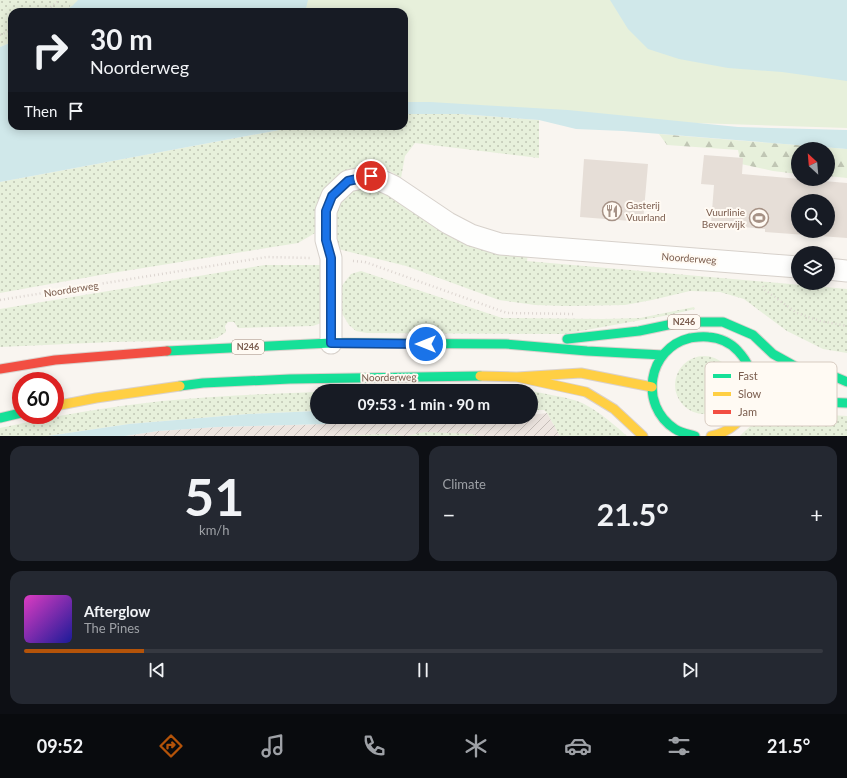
<!DOCTYPE html>
<html lang="en">
<head>
<meta charset="utf-8">
<style>
  body { margin:0; font-family:Lato,sans-serif; background:#242831; color:#f1f3f6; height:100vh; display:flex; flex-direction:column; font-size:15px; white-space:nowrap }
  * { box-sizing:border-box; margin:0 }
  p { font-size:13px; color:#9ea1a6 }
  .icon { flex:none; width:22px; height:22px; fill:none; stroke:currentColor; stroke-width:2; stroke-linecap:round; stroke-linejoin:round }
  .map { position:relative; height:436px; overflow:hidden }
  .sheet { display:flex; flex-direction:column; gap:10px; padding:10px; background:#0d0f14; flex:1 }
  .sheet>* { flex:none }
  .guide { position:absolute; left:8px; top:8px; width:400px; height:122px; border-radius:12px; box-shadow:0 2px 10px #0003; background:#171b24; color:#f1f3f6; overflow:hidden }
  .needle { width:26px; rotate:334deg }
  .buttons { position:absolute; left:791px; top:142px; display:grid; gap:8px }
  .buttons a { display:grid; place-items:center; width:44px; height:44px; border-radius:50%; background:#171b24; box-shadow:0 2px 10px #0003; font-size:20px }
  .speed { position:absolute; left:12px; top:372px; display:flex; gap:8px; font-size:20px; font-weight:700; text-align:center }
  .speed>* { display:grid; place-content:center; width:52px; height:52px; border-radius:50%; background:#171b24; box-shadow:0 2px 10px #0003; line-height:1 }
  .speed .limit { border:6px solid #d22; background:#fff; color:#111 }
  .pin { position:absolute; display:grid; place-items:center; width:34px; height:34px; color:#fff; margin:-17px; border:2px solid #fff; border-radius:50%; box-shadow:0 1px 4px #0007 }
  .me { position:absolute; width:44px; margin:-22px; rotate:270deg; stroke-linejoin:round; filter:drop-shadow(0 0 3px #0008) }
  .turn { display:flex; align-items:center; gap:14px; height:84px; padding:0 16px; font-size:18px }
  .turn .icon { width:52px; height:52px; stroke-width:2.5 }
  .turn b { display:block; font-size:28px; line-height:34px }
  .then { display:flex; align-items:center; height:38px; padding:0 16px; background:#0003; gap:8px; font-size:15px }
  .big { font-size:30px; font-weight:700; line-height:1.1 }
  .sheet .widget { flex:1; display:flex; flex-direction:column; justify-content:center; gap:6px; min-width:0; padding:0 14px; border-radius:12px; background:#242831 }
  .sheet .dial { align-items:center; gap:0 }
  .dial b { font-size:52px; line-height:1 }
  .song { display:flex; align-items:center; gap:12px }
  .cover { width:48px; height:48px; border-radius:6px; background:linear-gradient(135deg,hsl(310 70% 55%),hsl(240 70% 35%)) }
  .played { height:4px; border-radius:2px; background:linear-gradient(90deg,#b45309 15%,#363941 15%) }
  .keys { display:flex; justify-content:space-around; direction:ltr }
  .heat { display:flex; justify-content:space-between; align-items:center; font-size:22px; direction:ltr }
  .sheet .tiles { flex:1; display:grid; gap:10px; grid-template-columns:1fr 1fr }
  .widget:last-child { grid-column:span 2 }
  .trip { position:absolute; left:310px; top:384px; width:228px; height:40px; border-radius:20px; background:#171b24; box-shadow:0 2px 10px #0003; font-weight:700; line-height:40px; text-align:center }
  .tabs { display:flex; height:64px; justify-content:space-around; align-items:center; background:#090b0e; color:#9ea1a6 }
  .tabs .icon { width:28px; height:28px }
  .tabs .on { color:#b45309 }
  .tabs b { font-size:18px; color:#f1f3f6 }
  .map>svg:first-child { display:block }
</style>
</head>
<body>
<div class="map">
<svg width="847" height="436" viewBox="0 0 847 436">
  <defs>
    <pattern id="industrial-furrows" width="10" height="10" patternUnits="userSpaceOnUse"><rect width="10" height="10" fill="#ede5e0"/><path d="M-1 1l2-2M0 10L10 0M9 11l2-2" fill="none" stroke="#c5bdb8"/></pattern>
    <pattern id="grass-dots" width="8" height="8" patternUnits="userSpaceOnUse"><rect width="8" height="8" fill="#e7f0db"/><path d="M2 2h.1M6 6h.1" fill="none" stroke="#c0c6b4" stroke-width="1.8" stroke-linecap="round"/></pattern>
    <pattern id="forest-firs" width="22" height="20" patternUnits="userSpaceOnUse"><rect width="22" height="20" fill="#e7f0db"/><path d="M5 1l3.5 6h-7zM16 11l3.5 6h-7z" fill="#c0c6b4"/></pattern>
  </defs>
  <rect width="100%" height="100%" fill="#f9f5f0"/>
  <path fill="url(#industrial-furrows)" d="M547 413 560 436H125L159 431 218 427 508 419 531 417V415Z"/>
  <path fill="url(#grass-dots)" d="M0 0H78L72 6 62 12H12V42L0 47Z
    M404 114H460L539 120V158L415 143 405 156 401 178 388 170 362 166 341 175 321 201 315 233 298 243 106 274 0 293V182L301 126H404Z
    M369 185 528 252 527 261 847 289V353L823 349 787 331 744 299 720 292 690 291 652 300 625 305 567 306 535 305 499 300 406 266 338 249 334 228 337 207 352 189Z
    M265 265H323L321 323 313 326 238 328 234 322H228L225 326 226 332 217 338 208 340 112 342 0 347V309Z
    M361 271 502 318 603 319 640 318 694 307 695 309 669 315 564 334 367 333 356 331 349 325 341 312 340 288 351 274Z
    M675 385a29 29 0 1 1 58 0a29 29 0 1 1-58 0Z
    M414 389H508L528 391H329Z
    M531 391C545 394 560 396 574 400 590 404 614 424 627 436H560L547 413 544 410H531Z
    M317 392V411L248 414 129 424 48 436H0V428C54 416 107 407 162 401 213 396 265 394 317 392Z
    M792 413 847 416V436H740C758 418 767 414 792 413Z
    M425 432 472 434 477 436H335L385 434 406 436Z"/>
  <path fill="url(#forest-firs)" d="M659 134 847 149V178L828 176V149H798V174L773 171 741 164 738 150 667 145Z"/>
  <path fill="#e7f0db" d="M71 0H847V128L694 123 404 105V12H69Z"/>
  <path fill="#d0e8ea" d="M78 0H308L305 12H62L72 6Z
    M610 0H847V81L782 72 728 68 679 59 648 49 628 29Z
    M12 42V126H301L0 182V47Z
    M404 102H430L568 110 738 127 847 130V149L623 131 576 129 539 120 460 114H404Z
    M317 411V417H519L508 419 218 427 159 431 125 436H48L129 424 248 414Z"/>
  <path fill="#e6ded7" fill-rule="evenodd" d="M704 155 743 158 742 174 847 183V238L765 232V229L711 224 714 185 701 184ZM798 201H828V231H798Z
    M584 159 648 164 643 222 580 217Z"/>
  <g fill="none" stroke-linecap="round" stroke-linejoin="round">
    <g stroke="#d7d1cb" stroke-width="23">
      <path id="street" d="M828 269 847 271
        M331 343V258L326 240V211L332 196 348 181 371 176 393 186 448 223 471 235 500 244 798 267"/>
    </g>
    <g stroke="#dad1cc" stroke-width="11">
      <path id="fast" d="M567 339 639 331 682 322H723L753 335 773 354 800 369 831 375 847 382
        M167 351 331 343 506 344 587 351 663 355
        M753 376 801 383 822 384
        M180 386 203 383 290 379 480 376
        M751 402 793 401 847 403
        M0 418 21 413
        M683 433V436
        M695 436C688 434 681 433 675 429 638 405 648 348 690 338 697 337 702 336 708 337 720 338 730 342 738 351 752 366 756 382 750 402"/>
    </g>
    <g stroke="#dad1cc" stroke-width="11">
      <path id="slow" d="M480 376 517 377 581 373 652 387
        M517 377 586 392 614 409 643 436
        M55 406 96 398 180 386
        M711 436C728 433 746 419 750 402"/>
    </g>
    <g stroke="#dad1cc" stroke-width="11">
      <path id="jam" d="M0 369 55 360 167 351"/>
    </g>
    <path stroke="#dcd5d0" stroke-width="2.5" stroke-dasharray="1 3" stroke-linecap="butt" d="M44 12 60 0
      M0 35 12 30
      M353 261 365 262 507 313 575 314
      M763 286 765 290 797 313 820 321 847 326
      M0 300 267 257 310 258"/>
    <use href="#street" stroke="#fefefd" stroke-width="21"/>
    <use href="#fast" stroke="#16e098" stroke-width="9"/>
    <use href="#slow" stroke="#ffcf43" stroke-width="9"/>
    <use href="#jam" stroke="#f24e42" stroke-width="9"/>
  </g>
  <g fill="none" stroke-linecap="round" stroke-linejoin="round">
    <g stroke="#114b97" stroke-width="10">
      <path id="route" d="M371 176 348 181 332 196 326 211V240L331 258V343L426 344"/>
    </g>
    <use href="#route" stroke="#1a73e8" stroke-width="7"/>
  </g>
  <defs>
    <g id="restaurant-ring" transform="scale(1)"><circle r="9.5" fill="#fffaf3" stroke="#a69286" stroke-width="1.5"/><path d="M-5-6h1v4h1v-4h1v4h1v-4h1v5L-1.5 .5V6h-2V.5L-5-1ZM5-6V6H3V1.5H1.5Q1.5-4 5-6Z" fill="#a69286"/></g>
    <g id="stadium-ring" transform="scale(1)"><circle r="9.5" fill="#fffaf3" stroke="#a69286" stroke-width="1.5"/><path d="M0-5a6.5 5 0 1 0 0 10a6.5 5 0 1 0 0-10ZM-3.5-1.8h7v3.6h-7Z" fill="#a69286"/></g>
  </defs>
  <g fill-rule="evenodd">
    <use href="#restaurant-ring" x="612" y="211"/>
    <use href="#stadium-ring" x="759" y="218"/>
  </g>
  <g text-anchor="middle" stroke-width="4" stroke-linejoin="round" paint-order="stroke">
    <g fill="#fffaf3" stroke="#a28b7f" stroke-width="1">
      <rect x="668" y="315" width="32" height="14" rx="3"/>
      <rect x="232" y="340" width="32" height="14" rx="3"/>
    </g>
    <g font-size="9" font-weight="bold" fill="#7a5c4d">
      <text x="684" y="325">N246</text>
      <text x="248" y="350">N246</text>
    </g>
    <g font-size="10" fill="#7a5c4d" stroke="#fffaf3" text-anchor="start">
      <text x="626" y="209">Gasterij<tspan x="626" dy="12">Vuurland</tspan></text>
      <text x="745" y="216" text-anchor="end">Vuurlinie<tspan x="745" dy="12">Beverwijk</tspan></text>
    </g>
    <g font-size="10" fill="#7a5c4d" stroke="#fffaf3">
      <text transform="translate(689 258) rotate(4)" y="4">Noorderweg</text>
      <text transform="translate(71 289) rotate(-9)" y="4">Noorderweg</text>
      <text transform="translate(389 377) rotate(-1)" y="4">Noorderweg</text>
    </g>
  </g>
  <rect x="705" y="362" width="132" height="64" rx="6" fill="#fffaf3" stroke="#d7cbc1" stroke-width="1"/>
  <rect x="713" y="374" width="18" height="4" fill="#16e098"/>
  <rect x="713" y="392" width="18" height="4" fill="#ffcf43"/>
  <rect x="713" y="410" width="18" height="4" fill="#f24e42"/>
  <g font-size="11" fill="#7a5c4d">
    <text x="738" y="380">Fast</text>
    <text x="738" y="398">Slow</text>
    <text x="738" y="416">Jam</text>
  </g>
</svg>
<div class="buttons">
<a><svg class="needle" viewBox="-14 -14 28 28"><path d="M0-13l5 13h-10z" fill="#e53935"/><path d="M0 13l5-13h-10z" fill="#9ea1a6"/></svg></a>
<a><svg class="icon" aria-label="search" viewBox="0 0 24 24"><circle cx="10" cy="10" r="6"/><path d="M15 15l6 6"/></svg></a>
<a><svg class="icon" aria-label="layers" viewBox="0 0 24 24"><path d="M12 4l9 5-9 5-9-5zM3 14l9 5 9-5"/></svg></a>
</div>
<div class="speed"><div class="limit">60</div></div>
<div class="pin" style="left:371px;top:176px;background:#d93025"><svg class="icon" aria-label="arrive" viewBox="0 0 24 24"><path d="M6 21V4h12l-3 4 3 4H6"/></svg></div>
<svg class="me" style="left:426px;top:344px" viewBox="-20 -20 40 40"><circle r="17" fill="#1a73e8" stroke="#fff" stroke-width="3"/><path d="M0-11L8 9 0 5-8 9z" fill="#fff"/></svg>
<div class="trip">09:53 · 1 min · 90 m</div>
<div class="guide">
<div class="turn"><svg class="icon" aria-label="right" viewBox="0 0 24 24"><path d="M7 20v-9h11M14 6l5 5-5 5"/></svg><div><b>30 m</b>Noorderweg</div></div>
<div class="then">Then<svg class="icon" aria-label="arrive" viewBox="0 0 24 24"><path d="M6 21V4h12l-3 4 3 4H6"/></svg></div>
</div>
</div>
<section class="sheet">
<div class="tiles">
<div class="widget dial"><b>51</b><p>km/h</p></div>
<div class="widget"><p>Climate</p>
<div class="heat"><a>−</a><b class="big">21.5°</b><a>+</a></div>
</div>
<div class="widget">
<div class="song"><i class="cover"></i><div><b>Afterglow</b><p>The Pines</p></div></div>
<div class="played"></div>
<div class="keys"><svg class="icon" aria-label="previous" viewBox="0 0 24 24"><path d="M18 5L8 12l10 7zM5 5v14"/></svg><svg class="icon" aria-label="pause" viewBox="0 0 24 24"><path d="M8 5v14M16 5v14"/></svg><svg class="icon" aria-label="next" viewBox="0 0 24 24"><path d="M6 5l10 7-10 7zM19 5v14"/></svg></div>
</div>
</div>
</section>
<nav class="tabs">
<b>09:52</b>
<svg class="icon on" aria-label="directions" viewBox="0 0 24 24"><path d="M12 3l9 9-9 9-9-9zM9 14v-3h6M13 9l2 2-2 2"/></svg>
<svg class="icon" aria-label="music" viewBox="0 0 24 24"><path d="M9 18V5l10-2v13"/><circle cx="6" cy="18" r="3"/><circle cx="16" cy="16" r="3"/></svg>
<svg class="icon" aria-label="phone" viewBox="0 0 24 24"><path d="M5 4h4l2 5-3 2q2 4 5 5l2-3 5 2v4C11 20 4 13 5 4z"/></svg>
<svg class="icon" aria-label="climate" viewBox="0 0 24 24"><path d="M12 3v18M4 7l16 10M4 17L20 7"/></svg>
<svg class="icon" aria-label="car" viewBox="0 0 24 24"><path d="M5 17H2v-5l4-1 3-4h7l3 4 3 1v5h-3M9 17h6M6 11h13"/><circle cx="7" cy="17" r="2"/><circle cx="17" cy="17" r="2"/></svg>
<svg class="icon" aria-label="filters" viewBox="0 0 24 24"><path d="M4 7h16M4 17h16"/><circle cx="9" cy="7" r="2"/><circle cx="15" cy="17" r="2"/></svg>
<b>21.5°</b>
</nav>
</body>
</html>
